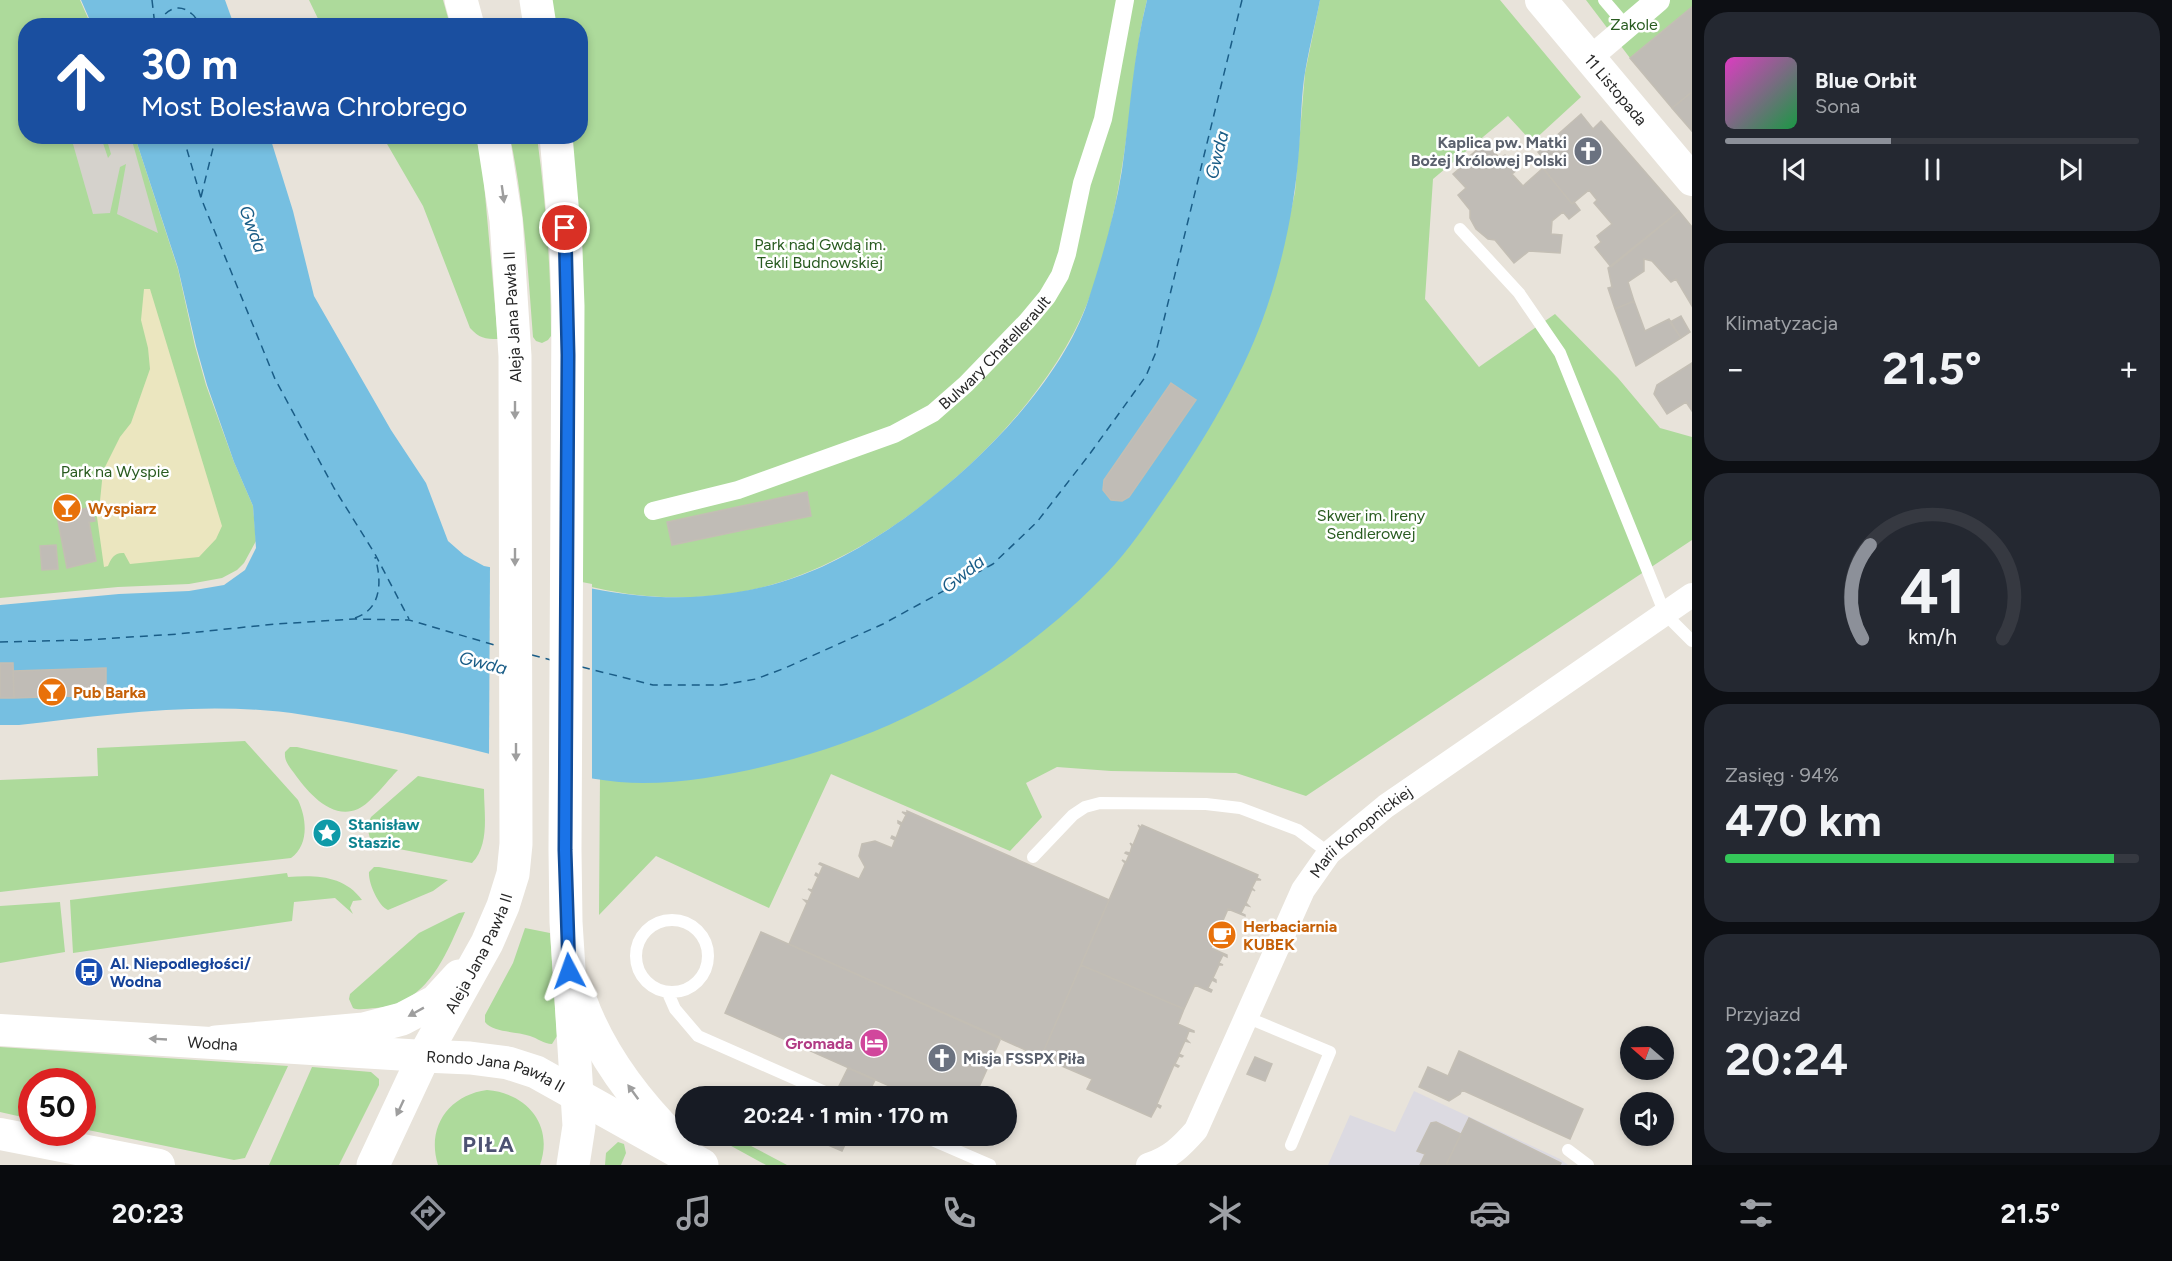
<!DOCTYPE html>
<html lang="pl">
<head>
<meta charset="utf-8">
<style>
  body { margin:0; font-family:Figtree,sans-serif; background:#242831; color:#f1f3f6; height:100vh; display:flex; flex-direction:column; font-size:22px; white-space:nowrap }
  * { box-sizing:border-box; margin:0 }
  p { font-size:20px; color:#9ea1a6 }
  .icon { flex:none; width:33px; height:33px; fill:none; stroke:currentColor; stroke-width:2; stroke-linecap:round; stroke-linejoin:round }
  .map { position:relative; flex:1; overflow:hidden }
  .drawer { display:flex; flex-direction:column; gap:12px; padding:12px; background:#0d0f14; width:480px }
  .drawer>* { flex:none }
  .top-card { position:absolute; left:18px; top:18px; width:570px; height:126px; border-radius:24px; box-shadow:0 3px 9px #0003; background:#1a4fa0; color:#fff; overflow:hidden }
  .needle { width:39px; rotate:290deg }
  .tools { position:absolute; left:1620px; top:1026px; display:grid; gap:12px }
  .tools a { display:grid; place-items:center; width:54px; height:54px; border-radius:50%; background:#171b24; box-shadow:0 3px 9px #0003; font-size:30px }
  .speed { position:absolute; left:18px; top:1068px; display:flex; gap:12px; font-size:30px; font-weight:700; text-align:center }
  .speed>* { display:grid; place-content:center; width:78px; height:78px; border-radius:50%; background:#171b24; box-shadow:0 3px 9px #0003; line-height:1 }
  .speed .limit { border:9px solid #d22; background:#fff; color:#111 }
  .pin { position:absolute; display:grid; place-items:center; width:51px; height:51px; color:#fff; margin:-26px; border:3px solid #fff; border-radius:50%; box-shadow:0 2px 6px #0007 }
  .me { position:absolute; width:66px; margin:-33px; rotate:356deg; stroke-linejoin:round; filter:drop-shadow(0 0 4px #0008) }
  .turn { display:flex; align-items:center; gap:21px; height:126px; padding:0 24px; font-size:27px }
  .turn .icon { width:78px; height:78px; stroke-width:2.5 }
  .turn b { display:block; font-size:42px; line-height:51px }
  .big { font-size:45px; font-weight:700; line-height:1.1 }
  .drawer .tile { flex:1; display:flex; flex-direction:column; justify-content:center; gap:9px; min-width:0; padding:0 21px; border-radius:24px; background:#242831 }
  .drawer .dial { align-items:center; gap:0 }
  .dial svg { height:156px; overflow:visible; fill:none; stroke:#363941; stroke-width:7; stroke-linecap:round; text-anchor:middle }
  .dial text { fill:#f1f3f6; stroke:none }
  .song { display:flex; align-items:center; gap:18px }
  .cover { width:72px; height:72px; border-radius:9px; background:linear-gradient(135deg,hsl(310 70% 55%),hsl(140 70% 35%)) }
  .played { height:6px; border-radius:3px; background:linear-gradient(90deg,#8c9099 40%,#363941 40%) }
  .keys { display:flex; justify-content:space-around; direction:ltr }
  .heat { display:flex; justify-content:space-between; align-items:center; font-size:33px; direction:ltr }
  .charge { height:9px; border-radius:4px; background:linear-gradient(90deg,#34c759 94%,#363941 0) }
  .trip { position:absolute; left:675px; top:1086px; width:342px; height:60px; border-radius:30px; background:#171b24; box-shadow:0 3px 9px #0003; font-weight:700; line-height:60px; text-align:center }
  .dock { display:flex; height:96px; justify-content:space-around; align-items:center; background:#090b0e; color:#9ea1a6 }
  .dock .icon { width:42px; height:42px }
  .dock .active { color:#8c9099 }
  .dock b { font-size:27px; color:#f1f3f6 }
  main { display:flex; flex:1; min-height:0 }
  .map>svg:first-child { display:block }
</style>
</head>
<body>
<main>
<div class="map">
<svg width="1692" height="1165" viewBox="0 0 1692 1165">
  <rect width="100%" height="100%" fill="#e8e3da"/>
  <path fill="#dcdae1" d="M1414 1091 1560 1159 1568 1165H1328L1350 1115 1395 1132Z"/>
  <path fill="#adda9b" d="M0 0H80L91 25 26 26V136L135 137 178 269 195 346 206 385 234 462 253 506 256 541 244 563 237 570 222 578 189 584 118 587 0 598Z
    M309 0H443L450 25H321Z
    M535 0H1147C1137 39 1134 79 1129 118 1121 180 1110 246 1087 304 1037 428 883 562 751 590 718 597 680 599 647 596 620 594 593 587 566 582L556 137 580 136V26L540 25Z
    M1320 0H1500L1581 97 1532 142 1508 116 1433 179 1425 299 1479 367 1555 314 1618 378 1660 428 1692 437V540L1306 796 1236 773 1111 771 1057 767 1026 783 1042 817 1010 851 831 774 769 908 656 856 599 915 600 774 1288 224 1295 192 1305 73Z
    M1586 0H1692V7L1630 58Z
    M383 137H476L482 161 498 339C485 339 479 338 470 328L423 206Z
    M510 137H537C546 203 551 269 551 336L548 340 542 343 536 341 533 337C528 271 524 202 510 137Z
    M245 741 298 800C307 819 309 845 291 858L0 892V780L98 776 97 748Z
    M290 747H297L398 770C388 780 370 804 358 809 331 821 307 791 294 773 289 766 284 761 285 752Z
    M418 776 484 789C484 814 490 844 472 863L378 845 370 839 367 826 371 817Z
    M374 867H379L448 880 433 891 388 910C378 906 368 882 369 872Z
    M287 873 288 877C315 875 344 875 362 900L353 901 350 908 353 914 335 898 294 902 292 921 73 953 70 900Z
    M60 902 65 952 0 963V906Z
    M465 912C446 954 429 1004 376 1008 368 1008 360 1011 353 1008L349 999 350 994 419 933 459 913Z
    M525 928 550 933 557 1036 552 1044C544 1044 537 1038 530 1036 517 1031 493 1033 485 1022V1015L513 963Z
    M0 1047 288 1066 245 1158 234 1160 83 1129 82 1082H32L31 1119 0 1112Z
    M312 1067 371 1072 379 1079V1085L339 1165H269Z
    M487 1090C527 1093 554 1125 540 1165H438C426 1127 449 1095 487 1090Z
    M713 1136H732L787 1165H766Z
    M618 1142 624 1144 626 1153 621 1165H605L606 1153Z"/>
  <path fill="#ebe6bf" d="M144 289H150L222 526 216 539 199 557 130 564 124 553C115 552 111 558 108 566L104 567 96 510 100 501 103 471 120 437 131 423 150 369 148 348 141 320Z"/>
  <path fill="#d5d2cc" d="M71 137H101L108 158 111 154 106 137H131L158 233 117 214 126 164 120 167 110 213 93 214Z"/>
  <path fill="#76bfe1" d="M81 0H225L234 25H92Z
    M1147 0H1320C1315 26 1308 52 1304 79 1301 102 1301 126 1299 150 1295 203 1284 257 1267 307 1246 369 1212 427 1176 481 1152 515 1130 551 1100 580 1011 670 900 732 778 763 726 776 672 786 619 782 565 777 514 759 462 747 410 734 357 723 304 715 209 700 114 714 19 725H0V605L119 594 189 591 224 585 245 570 256 548 253 506 234 462 207 385 196 346 178 268 135 137H270L293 211 314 296 391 430 426 483 448 541 464 555 484 566C556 580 631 603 705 596 738 593 771 587 802 575 907 536 1052 409 1088 301 1102 258 1115 214 1122 170 1130 113 1133 55 1147 0Z"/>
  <path fill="#e8e3da" d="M490 564 592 584V780L545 772 489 757Z"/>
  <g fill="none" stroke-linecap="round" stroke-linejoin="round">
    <path stroke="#1a5d87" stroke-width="1.5" stroke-dasharray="8 6" stroke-linecap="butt" d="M152 0 155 26
      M158 26C163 11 178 1 192 14 195 16 198 22 200 26
      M183 136 201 198 275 379 334 488 375 554 409 619
      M201 197 216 136
      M355 618C382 609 382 581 375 557
      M0 642 85 640 178 634 276 624 354 619 409 620 498 646
      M532 655 551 660
      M582 667 653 685H722L756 679 785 668 883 624 993 564 1037 522 1089 455 1146 376 1156 352 1242 0"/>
  </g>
  <path fill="#c0bcb6" stroke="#c3beb4" stroke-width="1.5" d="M1692 7V92L1672 108 1630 58Z
    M1692 92V131L1672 108Z
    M1581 114 1593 129 1601 121 1679 211 1611 267 1595 247 1601 242 1597 236 1612 224 1594 203 1597 200 1589 190 1572 204 1543 168 1548 164 1538 152Z
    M1486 142 1500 159 1505 155 1517 170 1512 174 1523 186 1543 168 1572 204 1574 202 1580 210 1569 219 1563 212 1552 221 1551 234 1562 235 1560 253 1529 251 1514 263 1495 240 1488 239 1476 229 1470 218V210L1458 195 1466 188 1453 174 1466 163 1464 161Z
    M1679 211 1692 227V306L1676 279 1671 282 1652 261 1644 259V271L1628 282 1634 301 1615 309 1608 288 1612 287 1608 268Z
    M1634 301 1645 331 1669 319 1681 338 1636 366 1615 309Z
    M1681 316 1690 332 1681 338 1670 322Z
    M1692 363V411L1686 402 1667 414 1654 394 1657 385Z
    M1171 383 1196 400 1129 497 1122 501 1111 500 1103 490 1104 480Z
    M807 492 811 516 672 545 667 522Z
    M76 495 80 510 87 508 93 513 95 521 89 522 96 561 67 568 54 500Z
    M56 545 58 569 42 570 40 546Z
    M0 663H13L14 698H0Z
    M106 668V695L14 698 13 671Z
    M907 811 1109 900 1041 1057 789 944 807 903 804 900 808 901 812 892 808 889 812 890 818 877 815 875 816 873 819 875 823 866 819 864 820 863 859 879 865 867 859 856 862 844 875 841 892 848 895 840 891 838 892 836 896 838 901 825 898 823V821L902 823 906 815 902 812 907 813Z
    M1138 825 1141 827 1142 825 1258 875 1257 878 1261 880H1256L1252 888 1255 891 1252 889 1246 903 1249 906 1245 905 1241 913 1245 915V916L1228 909 1211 948 1227 955V957L1223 955 1219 963 1223 965H1219L1213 978 1216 980V982L1212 980 1208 988 1212 990 1211 992 1195 985 1184 1009 1081 965 1125 863 1122 860 1126 862 1129 855 1125 853 1126 852 1130 853 1132 846 1130 843 1133 845 1140 828Z
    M761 932 1001 1038 975 1096H912L725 1013Z
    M1081 965 1184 1009 1178 1024 1194 1031V1032L1189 1031 1186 1039 1189 1042 1185 1041 1179 1054 1183 1056 1182 1057 1179 1056 1175 1064 1179 1066 1178 1067 1174 1065 1157 1104 1161 1106 1160 1108 1157 1106 1151 1117 1087 1089 1092 1079 1041 1057Z
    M1459 1051 1583 1109 1570 1139 1462 1090 1460 1094 1449 1101 1419 1087 1428 1067 1448 1076Z
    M1255 1057 1272 1064 1265 1081 1247 1074Z
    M848 1068 875 1080 867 1096H834Z
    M1469 1118 1561 1163 1560 1165H1446Z
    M1436 1122 1461 1134 1446 1165H1420L1425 1154 1417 1151 1431 1123Z
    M816 1136H849L842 1151 814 1139Z"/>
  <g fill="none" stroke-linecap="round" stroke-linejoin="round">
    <path stroke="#fff" stroke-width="12" d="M1604 0 1627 27
      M1460 229 1519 293 1560 353 1665 614 1692 641
      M1033 857 1073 815 1085 807 1100 803 1206 804 1240 808 1298 830 1329 853
      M636 956a36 36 0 1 1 72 0a36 36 0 1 1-72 0Z
      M668 993 675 1009 698 1036 834 1096
      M1246 1017 1330 1052 1291 1145
      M923 1136 990 1165
      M1568 1150 1588 1165"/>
    <path stroke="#fff" stroke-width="18" id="s1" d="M653 511 738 490 894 434 933 413 966 384 1027 321 1047 297 1060 275 1067 254 1082 183 1103 119 1125 0"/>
    <g stroke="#fff" stroke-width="24">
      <path d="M1590 58 1658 0"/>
      <path id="s2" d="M1148 1165C1170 1158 1181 1147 1196 1130L1303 890 1329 853 1386 806 1692 595"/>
    </g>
    <g stroke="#fff" stroke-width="32">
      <path id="s3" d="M1541 0 1692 180"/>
      <path id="s4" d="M0 1030 424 1056"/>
      <path d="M0 1134 159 1165"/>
    </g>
    <g stroke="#fff" stroke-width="33">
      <path d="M461 0 468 26"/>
      <path d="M536 0 540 26"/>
      <path d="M556 136 566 250 568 306 565 850 566 922 579 1126 573 1165"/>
      <path d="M580 999C599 1052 634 1099 674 1139"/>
      <path d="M216 1042 364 1029 402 1019 436 1001 459 976"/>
      <path id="s5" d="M424 1056 470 1058 508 1063 536 1072 702 1165"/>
      <path id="s6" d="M373 1165 424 1056 487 943 503 906 513 874 516 844 515 356 506 220 493 136"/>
    </g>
  </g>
  <defs><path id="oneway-solid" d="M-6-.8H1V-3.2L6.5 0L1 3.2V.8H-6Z" transform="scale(1.5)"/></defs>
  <g fill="#9e9e9e">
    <use href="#oneway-solid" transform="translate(503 194) rotate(82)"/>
    <use href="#oneway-solid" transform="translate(515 410) rotate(90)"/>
    <use href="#oneway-solid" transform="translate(515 557) rotate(90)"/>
    <use href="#oneway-solid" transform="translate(516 752) rotate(90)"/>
    <use href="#oneway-solid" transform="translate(416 1012) rotate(151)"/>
    <use href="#oneway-solid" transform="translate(158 1039) rotate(-177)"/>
    <use href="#oneway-solid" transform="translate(633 1092) rotate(-126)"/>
    <use href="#oneway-solid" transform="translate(400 1108) rotate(115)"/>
  </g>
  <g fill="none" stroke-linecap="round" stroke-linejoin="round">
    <g stroke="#114b97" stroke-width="15">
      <path id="route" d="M565 228 568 355 565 850 569 971"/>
    </g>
    <use href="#route" stroke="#1a73e8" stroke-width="10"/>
  </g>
  <defs>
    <g id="church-disc" transform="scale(1.5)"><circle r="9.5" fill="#6b7280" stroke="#fff"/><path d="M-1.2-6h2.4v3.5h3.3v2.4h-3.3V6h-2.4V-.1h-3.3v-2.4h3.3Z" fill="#fff"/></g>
    <g id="bar-disc" transform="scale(1.5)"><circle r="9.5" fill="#e8710a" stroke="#fff"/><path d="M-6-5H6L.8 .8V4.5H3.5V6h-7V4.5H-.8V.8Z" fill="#fff"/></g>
    <g id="sight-disc" transform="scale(1.5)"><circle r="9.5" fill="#0f9aa8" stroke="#fff"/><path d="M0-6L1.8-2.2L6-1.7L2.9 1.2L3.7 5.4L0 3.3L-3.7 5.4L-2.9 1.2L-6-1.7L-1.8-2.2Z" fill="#fff"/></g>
    <g id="cafe-disc" transform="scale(1.5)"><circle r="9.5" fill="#e8710a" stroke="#fff"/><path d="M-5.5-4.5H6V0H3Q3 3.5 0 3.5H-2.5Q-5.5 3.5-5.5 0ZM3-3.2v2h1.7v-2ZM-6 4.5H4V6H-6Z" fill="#fff"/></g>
    <g id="bus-disc" transform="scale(1.5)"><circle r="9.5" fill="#1a4fb4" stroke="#fff"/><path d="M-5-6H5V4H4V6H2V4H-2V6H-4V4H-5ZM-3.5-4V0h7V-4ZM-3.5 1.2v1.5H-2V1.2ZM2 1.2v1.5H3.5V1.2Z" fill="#fff"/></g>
    <g id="hotel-disc" transform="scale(1.5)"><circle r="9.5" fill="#d1479c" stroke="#fff"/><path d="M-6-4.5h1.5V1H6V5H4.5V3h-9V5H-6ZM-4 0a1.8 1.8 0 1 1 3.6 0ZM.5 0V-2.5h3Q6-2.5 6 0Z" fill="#fff"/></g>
  </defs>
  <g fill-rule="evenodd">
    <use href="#church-disc" x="1588" y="151"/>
    <use href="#bar-disc" x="67" y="508"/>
    <use href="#bar-disc" x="52" y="692"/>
    <use href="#sight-disc" x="327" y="833"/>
    <use href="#cafe-disc" x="1222" y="935"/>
    <use href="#bus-disc" x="89" y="972"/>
    <use href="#hotel-disc" x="874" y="1043"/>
    <use href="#church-disc" x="942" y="1058"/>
  </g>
  <g text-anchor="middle" stroke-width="5" stroke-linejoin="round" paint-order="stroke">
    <g font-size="16" fill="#295b20" stroke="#fff">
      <text x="1634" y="30">Zakole</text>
      <text x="820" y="250">Park nad Gwdą im.<tspan x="820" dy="18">Tekli Budnowskiej</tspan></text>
      <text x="115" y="477">Park na Wyspie</text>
      <text x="1371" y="521">Skwer im. Ireny<tspan x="1371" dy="18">Sendlerowej</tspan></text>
    </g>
    <g font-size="16" fill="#272727" stroke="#fff">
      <text dy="6" stroke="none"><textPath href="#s3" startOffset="117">11 Listopada</textPath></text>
      <text transform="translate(512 317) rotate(-93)" y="6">Aleja Jana Pawła II</text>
      <text dy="6" stroke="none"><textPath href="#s1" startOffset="384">Bulwary Chatellerault</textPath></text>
      <text dy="6" stroke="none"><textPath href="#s2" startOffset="406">Marii Konopnickiej</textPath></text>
      <text dy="6" stroke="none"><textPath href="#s6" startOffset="237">Aleja Jana Pawła II</textPath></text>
      <text dy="6" stroke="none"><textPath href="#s4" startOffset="213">Wodna</textPath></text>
      <text dy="6" stroke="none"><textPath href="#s5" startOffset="74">Rondo Jana Pawła II</textPath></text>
    </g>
    <g font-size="16" font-weight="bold" fill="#5b616d" stroke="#fff" text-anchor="end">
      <text x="1567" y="148">Kaplica pw. Matki<tspan x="1567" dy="18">Bożej Królowej Polski</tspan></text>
      <text x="963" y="1064" text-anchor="start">Misja FSSPX Piła</text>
    </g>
    <g font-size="16" font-weight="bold" fill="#c56008" stroke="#fff" text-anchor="start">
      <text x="88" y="514">Wyspiarz</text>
      <text x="73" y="698">Pub Barka</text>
      <text x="1243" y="932">Herbaciarnia<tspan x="1243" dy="18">KUBEK</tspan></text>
    </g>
    <g font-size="16" font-weight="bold" fill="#0d838f" stroke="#fff" text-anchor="start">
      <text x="348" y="830">Stanisław<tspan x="348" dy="18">Staszic</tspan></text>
    </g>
    <g font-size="16" font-weight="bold" fill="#164399" stroke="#fff" text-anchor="start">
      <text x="110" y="969">Al. Niepodległości/<tspan x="110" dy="18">Wodna</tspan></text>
    </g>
    <g font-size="16" font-weight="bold" fill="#b23c85" stroke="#fff" text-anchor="end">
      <text x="853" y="1049">Gromada</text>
    </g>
    <g font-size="18" font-style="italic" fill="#1a5d87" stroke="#fff">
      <text transform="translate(1217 155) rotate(-76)" y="6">Gwda</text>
      <text transform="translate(253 229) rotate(70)" y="6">Gwda</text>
      <text transform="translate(963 574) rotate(-38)" y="6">Gwda</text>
      <text transform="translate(483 663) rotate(14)" y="6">Gwda</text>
    </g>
    <g font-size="22" font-weight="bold" letter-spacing="1.5" fill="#4d5272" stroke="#fff">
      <text x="489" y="1152">PIŁA</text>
    </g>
  </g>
</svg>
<div class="tools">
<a><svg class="needle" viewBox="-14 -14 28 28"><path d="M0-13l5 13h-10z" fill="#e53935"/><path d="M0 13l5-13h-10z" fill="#9ea1a6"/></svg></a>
<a><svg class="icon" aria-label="sound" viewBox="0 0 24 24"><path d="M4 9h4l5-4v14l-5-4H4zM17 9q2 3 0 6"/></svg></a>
</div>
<div class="speed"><div class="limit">50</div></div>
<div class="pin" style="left:565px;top:228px;background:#d93025"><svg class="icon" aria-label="arrive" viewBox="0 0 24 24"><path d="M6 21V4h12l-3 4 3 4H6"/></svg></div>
<svg class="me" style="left:569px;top:971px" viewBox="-20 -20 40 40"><path d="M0-17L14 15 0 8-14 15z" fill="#1a73e8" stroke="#fff" stroke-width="4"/></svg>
<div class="trip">20:24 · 1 min · 170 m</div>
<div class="top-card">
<div class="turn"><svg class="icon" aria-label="ahead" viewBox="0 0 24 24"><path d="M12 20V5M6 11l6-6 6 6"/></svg><div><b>30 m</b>Most Bolesława Chrobrego</div></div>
</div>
</div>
<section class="drawer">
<div class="tile">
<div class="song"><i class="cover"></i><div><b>Blue Orbit</b><p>Sona</p></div></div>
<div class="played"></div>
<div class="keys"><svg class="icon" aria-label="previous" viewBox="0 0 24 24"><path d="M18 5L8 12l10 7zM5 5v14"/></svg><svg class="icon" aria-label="pause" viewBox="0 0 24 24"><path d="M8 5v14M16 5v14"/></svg><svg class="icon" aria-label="next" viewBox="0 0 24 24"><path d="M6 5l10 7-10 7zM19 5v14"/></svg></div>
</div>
<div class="tile"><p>Klimatyzacja</p>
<div class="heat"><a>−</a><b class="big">21.5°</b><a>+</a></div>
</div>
<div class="tile dial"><svg viewBox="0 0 100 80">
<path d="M14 69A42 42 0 1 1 86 69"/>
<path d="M14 69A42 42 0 0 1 18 21" stroke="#8c9099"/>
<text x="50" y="56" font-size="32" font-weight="700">41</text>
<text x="50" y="72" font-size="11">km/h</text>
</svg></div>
<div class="tile"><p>Zasięg · 94%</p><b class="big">470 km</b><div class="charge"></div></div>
<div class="tile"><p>Przyjazd</p><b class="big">20:24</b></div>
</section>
</main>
<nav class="dock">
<b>20:23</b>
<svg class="icon active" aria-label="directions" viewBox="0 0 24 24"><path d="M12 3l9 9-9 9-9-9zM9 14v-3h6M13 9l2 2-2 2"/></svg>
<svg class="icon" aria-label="music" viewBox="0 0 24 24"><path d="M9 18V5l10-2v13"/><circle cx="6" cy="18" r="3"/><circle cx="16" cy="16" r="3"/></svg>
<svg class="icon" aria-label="phone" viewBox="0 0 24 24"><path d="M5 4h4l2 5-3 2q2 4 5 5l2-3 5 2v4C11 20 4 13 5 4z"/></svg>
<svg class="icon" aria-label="climate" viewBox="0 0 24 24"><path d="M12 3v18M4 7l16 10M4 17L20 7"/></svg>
<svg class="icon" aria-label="car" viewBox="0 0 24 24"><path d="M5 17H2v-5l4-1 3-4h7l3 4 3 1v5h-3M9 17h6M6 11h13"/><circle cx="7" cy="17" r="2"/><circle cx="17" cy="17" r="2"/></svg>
<svg class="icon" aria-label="filters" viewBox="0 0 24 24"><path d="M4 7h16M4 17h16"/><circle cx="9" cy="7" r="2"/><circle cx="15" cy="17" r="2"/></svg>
<b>21.5°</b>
</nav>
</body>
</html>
